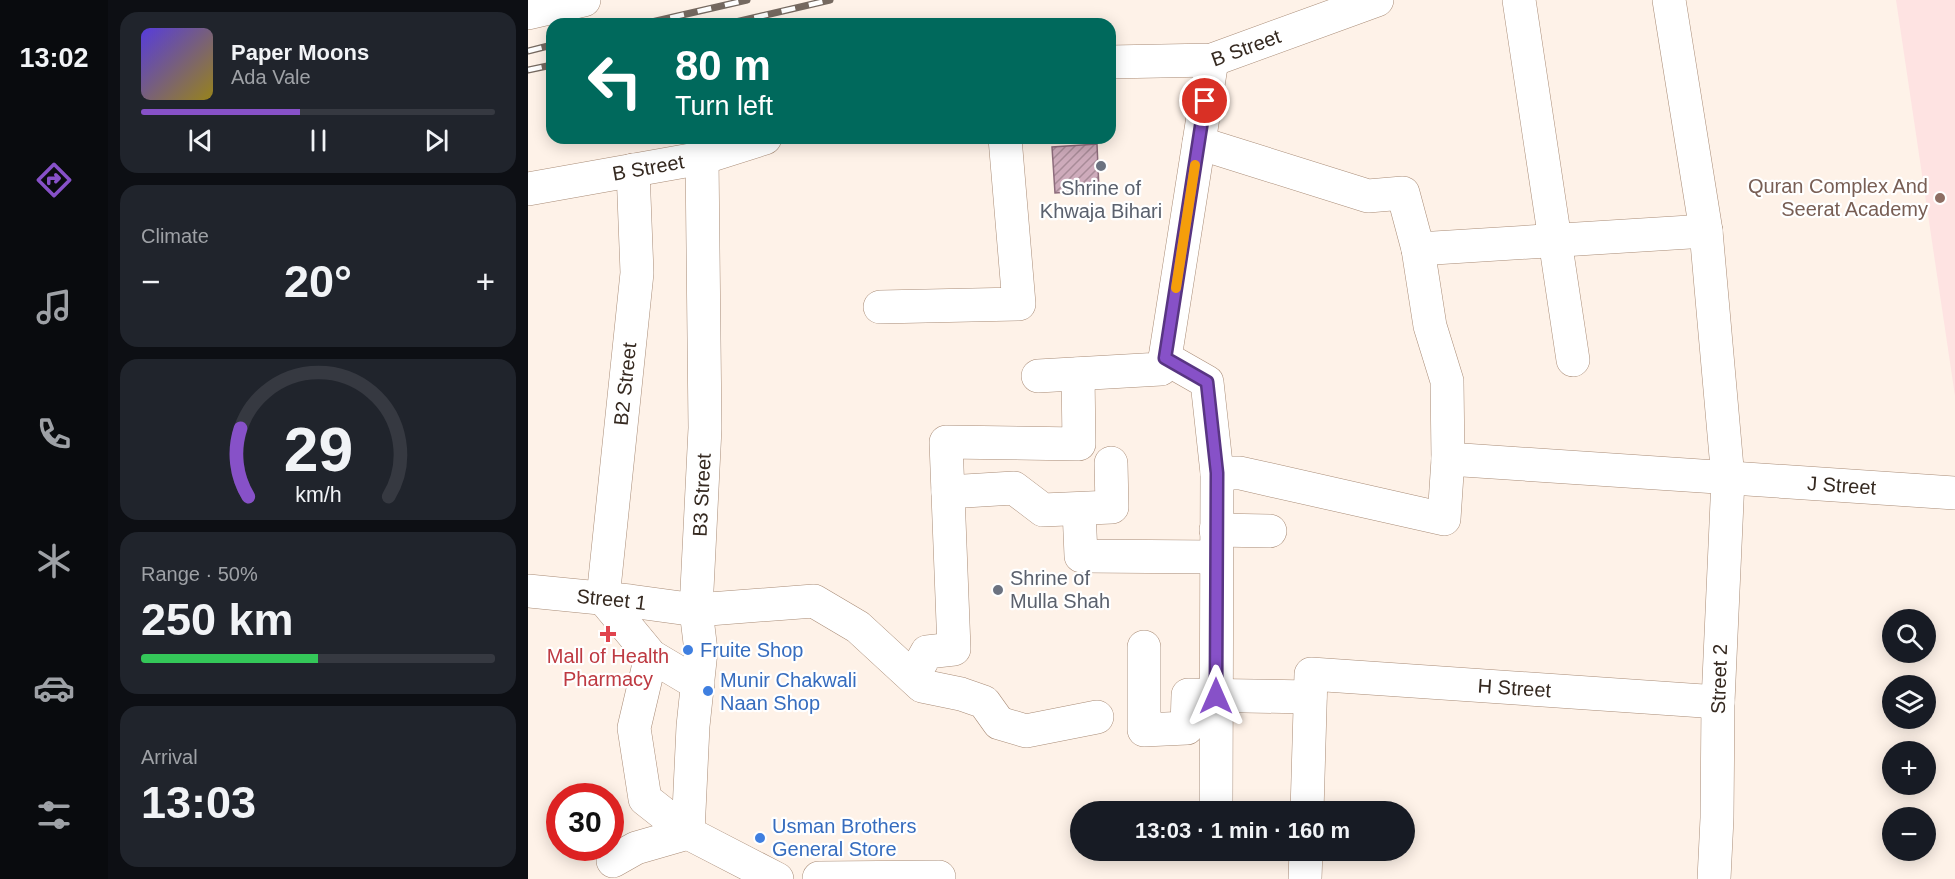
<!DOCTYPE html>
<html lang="en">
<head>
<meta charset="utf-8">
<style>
  body { margin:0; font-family:Arial,sans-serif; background:#20242c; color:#f1f3f6; height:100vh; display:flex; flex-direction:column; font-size:22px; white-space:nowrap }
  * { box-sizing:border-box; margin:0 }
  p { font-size:20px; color:#9ea1a6 }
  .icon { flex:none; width:33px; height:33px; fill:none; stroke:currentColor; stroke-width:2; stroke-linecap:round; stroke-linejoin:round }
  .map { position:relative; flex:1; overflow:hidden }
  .panel { display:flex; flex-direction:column; gap:12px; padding:12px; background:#0d0f14; width:420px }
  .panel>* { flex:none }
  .hud { position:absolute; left:18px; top:18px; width:570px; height:126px; border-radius:18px; box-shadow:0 3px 15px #0003; background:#00695c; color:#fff; overflow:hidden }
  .controls { position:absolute; left:1354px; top:609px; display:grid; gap:12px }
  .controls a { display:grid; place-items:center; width:54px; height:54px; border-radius:50%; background:#171b24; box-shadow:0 3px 15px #0003; font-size:30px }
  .speed { position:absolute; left:18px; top:783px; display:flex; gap:12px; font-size:30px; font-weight:700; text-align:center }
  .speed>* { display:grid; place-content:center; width:78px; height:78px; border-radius:50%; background:#171b24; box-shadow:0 3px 15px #0003; line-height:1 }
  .speed .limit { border:9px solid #d22; background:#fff; color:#111 }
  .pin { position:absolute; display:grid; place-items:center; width:51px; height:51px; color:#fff; margin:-26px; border:3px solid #fff; border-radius:50%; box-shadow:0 2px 6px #0007 }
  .me { position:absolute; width:66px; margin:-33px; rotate:0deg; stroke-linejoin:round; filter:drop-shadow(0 0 4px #0008) }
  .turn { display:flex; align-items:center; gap:21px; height:126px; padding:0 30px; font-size:27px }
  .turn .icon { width:78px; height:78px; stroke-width:2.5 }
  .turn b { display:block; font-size:42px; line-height:51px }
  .big { font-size:45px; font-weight:600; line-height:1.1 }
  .panel .widget { flex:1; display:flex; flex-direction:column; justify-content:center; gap:9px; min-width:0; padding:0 21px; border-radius:18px; background:#20242c }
  .panel .dial { align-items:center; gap:0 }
  .dial svg { height:156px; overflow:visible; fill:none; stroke:#363941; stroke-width:7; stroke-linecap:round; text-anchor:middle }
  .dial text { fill:#f1f3f6; stroke:none }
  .song { display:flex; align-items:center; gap:18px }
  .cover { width:72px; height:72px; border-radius:9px; background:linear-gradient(135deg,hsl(250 70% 55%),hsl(50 70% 35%)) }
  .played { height:6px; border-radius:3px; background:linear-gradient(90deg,#8751c8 45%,#363941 45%) }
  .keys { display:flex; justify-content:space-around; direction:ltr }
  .heat { display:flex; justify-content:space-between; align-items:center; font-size:33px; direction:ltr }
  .charge { height:9px; border-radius:4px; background:linear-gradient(90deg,#34c759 50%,#363941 0) }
  .trip { position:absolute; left:542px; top:801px; width:345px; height:60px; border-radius:30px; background:#171b24; box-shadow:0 3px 15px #0003; font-weight:600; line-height:60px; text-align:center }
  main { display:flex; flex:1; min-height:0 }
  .tabs { display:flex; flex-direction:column; width:108px; justify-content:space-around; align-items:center; background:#090b0e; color:#9ea1a6 }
  .tabs .icon { width:42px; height:42px }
  .tabs .on { color:#8751c8 }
  .tabs b { font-size:27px; color:#f1f3f6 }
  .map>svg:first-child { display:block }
</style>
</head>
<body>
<main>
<nav class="tabs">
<b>13:02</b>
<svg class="icon on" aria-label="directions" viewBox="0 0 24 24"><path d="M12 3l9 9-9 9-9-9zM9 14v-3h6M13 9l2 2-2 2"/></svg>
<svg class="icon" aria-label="music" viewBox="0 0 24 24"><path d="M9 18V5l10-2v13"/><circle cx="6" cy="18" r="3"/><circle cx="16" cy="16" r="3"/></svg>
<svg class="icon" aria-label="phone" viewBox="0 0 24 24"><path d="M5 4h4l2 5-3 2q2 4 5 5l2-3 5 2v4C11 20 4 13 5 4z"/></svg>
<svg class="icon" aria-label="climate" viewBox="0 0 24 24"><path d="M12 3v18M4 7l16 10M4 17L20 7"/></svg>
<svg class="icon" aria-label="car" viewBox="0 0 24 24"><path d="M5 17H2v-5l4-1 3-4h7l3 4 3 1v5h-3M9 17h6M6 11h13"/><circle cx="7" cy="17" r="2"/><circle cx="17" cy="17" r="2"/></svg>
<svg class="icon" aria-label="filters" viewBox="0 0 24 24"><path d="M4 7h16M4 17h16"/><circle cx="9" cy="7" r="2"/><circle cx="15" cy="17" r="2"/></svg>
</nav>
<section class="panel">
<div class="widget">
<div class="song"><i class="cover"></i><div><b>Paper Moons</b><p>Ada Vale</p></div></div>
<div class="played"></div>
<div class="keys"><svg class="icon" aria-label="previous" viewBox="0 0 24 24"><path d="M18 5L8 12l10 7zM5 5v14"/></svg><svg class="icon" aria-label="pause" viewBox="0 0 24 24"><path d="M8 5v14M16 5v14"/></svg><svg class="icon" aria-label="next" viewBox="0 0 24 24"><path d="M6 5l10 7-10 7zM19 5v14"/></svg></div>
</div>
<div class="widget"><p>Climate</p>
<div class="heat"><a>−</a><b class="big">20°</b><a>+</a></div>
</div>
<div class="widget dial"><svg viewBox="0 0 100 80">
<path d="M14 69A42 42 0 1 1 86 69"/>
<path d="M14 69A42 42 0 0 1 10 34" stroke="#8751c8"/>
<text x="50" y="56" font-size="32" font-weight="700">29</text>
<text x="50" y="72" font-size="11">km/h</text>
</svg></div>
<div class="widget"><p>Range · 50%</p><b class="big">250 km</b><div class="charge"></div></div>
<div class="widget"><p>Arrival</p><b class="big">13:03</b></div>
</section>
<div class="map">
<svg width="1427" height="879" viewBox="0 0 1427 879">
  <defs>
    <pattern id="building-hatch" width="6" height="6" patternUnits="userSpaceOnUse" patternTransform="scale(1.5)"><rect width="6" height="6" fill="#ceabbb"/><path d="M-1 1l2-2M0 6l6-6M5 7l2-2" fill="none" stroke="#a88b98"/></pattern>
  </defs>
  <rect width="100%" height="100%" fill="#fef2e8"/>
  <path fill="#fee3e2" d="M1368 0H1427V396Z"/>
  <path fill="url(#building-hatch)" stroke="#8d6c7c" stroke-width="1.5" d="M569 144 571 190 527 193 524 147Z"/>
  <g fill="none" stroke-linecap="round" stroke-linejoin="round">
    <g stroke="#a98c77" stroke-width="34">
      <g id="minor">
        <path d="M991 0 1045 360"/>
        <path d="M1141 0 1178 231 1200 479 1190 702 1189 818 1186 879"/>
        <path d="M0 13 56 0"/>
        <path d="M684 60 637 358 679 382 689 473 688 812"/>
        <path id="s1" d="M582 62 684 60 849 0"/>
        <path d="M671 143 840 196 875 193 890 249 1178 231"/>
        <path d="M105 170 109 273 75 598 123 656 170 684"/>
        <path id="s2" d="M0 189 174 158 237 138"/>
        <path id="s3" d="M890 249 902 326 919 381 920 459 1427 493"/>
        <path d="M352 307 491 304 477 138"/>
        <path d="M510 376 633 369 637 358"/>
        <path d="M689 473H712L916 519 920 459"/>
        <path d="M420 492 486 488 515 510 584 507 583 463"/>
        <path d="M551 509 553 556 688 557"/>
        <path d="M688 530 742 531"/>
        <path id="s4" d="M0 591 102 601 168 610 286 601 330 627 394 686 433 694 456 702 471 723 498 731 569 717"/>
        <path d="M616 647V730L659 728 660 695 782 697"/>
        <path d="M123 656 106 728 117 799 160 833 249 879"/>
        <path d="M385 677 399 652 426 649 418 442 551 444 550 374"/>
        <path id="s5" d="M779 812 783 674 1190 702"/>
        <path id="s6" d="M160 833 165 726 173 651 168 610 177 428 174 158"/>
        <path d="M85 861 108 848 160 833"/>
        <path d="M291 878 411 877V879"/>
        <path d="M777 879 778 850"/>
      </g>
    </g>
    <use href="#minor" stroke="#fff" stroke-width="33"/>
    <g stroke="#756960" stroke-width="7">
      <path id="rail" d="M115 24 219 0
        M199 24 302 0
        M0 51 24 45
        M0 70 24 65"/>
    </g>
    <use href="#rail" stroke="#fff" stroke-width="4.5" stroke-dasharray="14" stroke-linecap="butt"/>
  </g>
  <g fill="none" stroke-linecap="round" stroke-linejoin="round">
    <g stroke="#583582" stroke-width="15">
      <path id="route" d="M677 101 637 358 679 382 689 473 688 696"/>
    </g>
    <use href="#route" stroke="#8751c8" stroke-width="10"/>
    <path stroke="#f59e0b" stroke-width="10" d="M648 288 667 165"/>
  </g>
  <g fill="#6b7280" stroke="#fff" stroke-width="2">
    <circle cx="573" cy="166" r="6"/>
    <circle cx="470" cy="590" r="6"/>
  </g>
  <circle fill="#8d6e63" stroke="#fff" stroke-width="2" cx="1412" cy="198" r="6"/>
  <path fill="#e0444e" stroke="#fff" stroke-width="2" d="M77 625h6v6h6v6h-6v6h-6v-6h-6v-6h6z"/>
  <g fill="#3f7fe0" stroke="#fff" stroke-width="2">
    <circle cx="160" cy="650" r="6"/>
    <circle cx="180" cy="691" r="6"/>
    <circle cx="232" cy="838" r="6"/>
  </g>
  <g text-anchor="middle" stroke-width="4.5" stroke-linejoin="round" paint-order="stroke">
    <g font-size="20" fill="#352920" stroke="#fff">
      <text dy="7" stroke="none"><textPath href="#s1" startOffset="138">B Street</textPath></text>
      <text dy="7" stroke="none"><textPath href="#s2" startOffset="122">B Street</textPath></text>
      <text transform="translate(97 384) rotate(-84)" y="7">B2 Street</text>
      <text dy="7" stroke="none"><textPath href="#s3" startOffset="608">J Street</textPath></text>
      <text dy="7" stroke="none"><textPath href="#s6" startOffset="339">B3 Street</textPath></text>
      <text dy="7" stroke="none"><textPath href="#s4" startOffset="84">Street 1</textPath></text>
      <text transform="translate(1191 679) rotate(-88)" y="7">Street 2</text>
      <text dy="7" stroke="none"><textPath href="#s5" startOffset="342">H Street</textPath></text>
    </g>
    <g font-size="20" fill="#785e54" stroke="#fff" text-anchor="end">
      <text x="1400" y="193">Quran Complex And<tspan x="1400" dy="23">Seerat Academy</tspan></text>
    </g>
    <g font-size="20" fill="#5b616d" stroke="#fff">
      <text x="573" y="195">Shrine of<tspan x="573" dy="23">Khwaja Bihari</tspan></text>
      <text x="482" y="585" text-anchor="start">Shrine of<tspan x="482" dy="23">Mulla Shah</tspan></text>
    </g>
    <g font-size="20" fill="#366cbe" stroke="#fff" text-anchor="start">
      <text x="172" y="657">Fruite Shop</text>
      <text x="192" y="687">Munir Chakwali<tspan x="192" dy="23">Naan Shop</tspan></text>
      <text x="244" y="833">Usman Brothers<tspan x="244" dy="23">General Store</tspan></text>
    </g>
    <g font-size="20" fill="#be3a42" stroke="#fff">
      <text x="80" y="663">Mall of Health<tspan x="80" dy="23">Pharmacy</tspan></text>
    </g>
  </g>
</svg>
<div class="controls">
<a><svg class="icon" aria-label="search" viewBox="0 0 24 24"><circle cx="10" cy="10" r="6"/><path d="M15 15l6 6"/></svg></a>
<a><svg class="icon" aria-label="layers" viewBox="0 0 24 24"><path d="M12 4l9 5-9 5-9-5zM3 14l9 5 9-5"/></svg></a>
<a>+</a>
<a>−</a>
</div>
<div class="speed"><div class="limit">30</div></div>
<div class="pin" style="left:677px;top:101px;background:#d93025"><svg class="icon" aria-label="arrive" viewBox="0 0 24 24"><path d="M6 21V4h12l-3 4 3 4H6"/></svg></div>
<svg class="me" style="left:688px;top:696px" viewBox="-20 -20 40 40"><path d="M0-17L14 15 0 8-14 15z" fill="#8751c8" stroke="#fff" stroke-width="4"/></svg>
<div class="trip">13:03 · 1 min · 160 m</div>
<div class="hud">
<div class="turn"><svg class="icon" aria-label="left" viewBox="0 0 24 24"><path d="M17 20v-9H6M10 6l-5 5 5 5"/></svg><div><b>80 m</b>Turn left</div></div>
</div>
</div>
</main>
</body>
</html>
